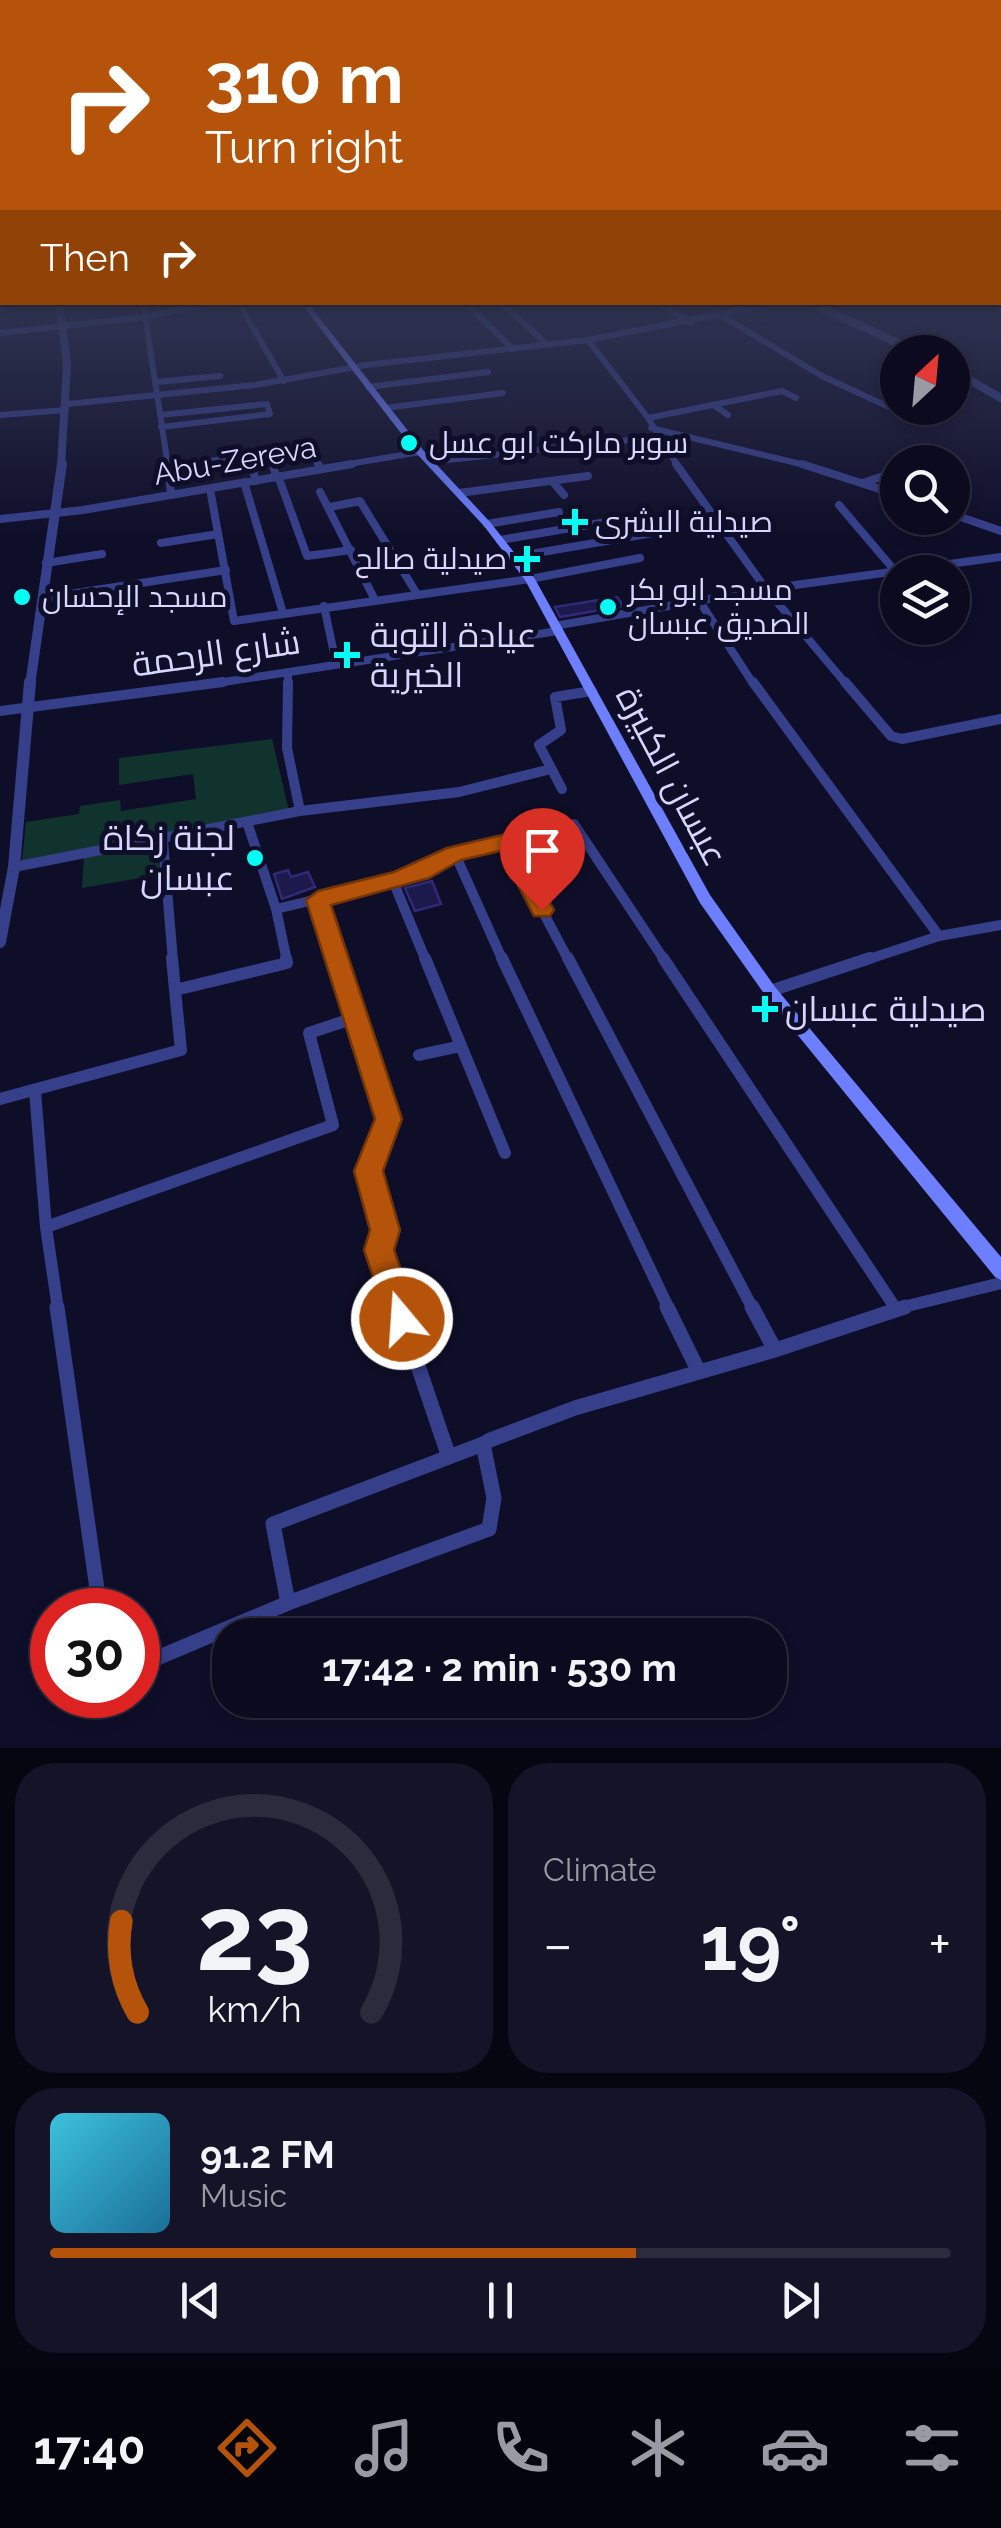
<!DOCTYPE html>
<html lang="en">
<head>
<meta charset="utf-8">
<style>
  body { margin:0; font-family:Raleway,Cairo,sans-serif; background:#141328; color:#f1f3f6; height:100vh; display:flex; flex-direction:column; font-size:38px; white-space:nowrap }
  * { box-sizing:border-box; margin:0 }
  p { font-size:32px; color:#9a9aa4 }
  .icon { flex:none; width:55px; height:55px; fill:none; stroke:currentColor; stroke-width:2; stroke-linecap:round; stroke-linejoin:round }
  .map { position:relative; height:1748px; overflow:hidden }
  .drawer { display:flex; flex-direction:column; gap:15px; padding:15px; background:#060611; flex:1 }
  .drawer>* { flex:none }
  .hud { position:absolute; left:0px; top:0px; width:1002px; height:305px; box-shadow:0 5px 15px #0003,0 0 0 2px #2b2b3d; background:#b45309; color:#fff; overflow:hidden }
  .needle { width:65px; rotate:26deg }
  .buttons { position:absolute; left:880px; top:335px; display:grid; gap:20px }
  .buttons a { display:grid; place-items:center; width:90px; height:90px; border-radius:50%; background:#0b0a1f; box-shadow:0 5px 15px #0003,0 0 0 2px #2b2b3d; font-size:50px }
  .speed { position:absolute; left:30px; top:1588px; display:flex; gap:20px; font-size:50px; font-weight:700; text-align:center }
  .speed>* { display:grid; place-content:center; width:130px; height:130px; border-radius:50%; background:#0b0a1f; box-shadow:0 5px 15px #0003,0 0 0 2px #2b2b3d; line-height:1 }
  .speed .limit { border:15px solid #d22; background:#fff; color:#111 }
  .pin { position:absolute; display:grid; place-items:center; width:85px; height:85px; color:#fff; margin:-102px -42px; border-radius:50% 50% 50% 0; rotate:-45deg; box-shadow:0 0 10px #0007 }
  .pin .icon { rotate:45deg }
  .me { position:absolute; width:110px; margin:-55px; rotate:342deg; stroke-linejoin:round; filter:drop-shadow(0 0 8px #0008) }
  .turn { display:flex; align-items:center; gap:35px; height:210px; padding:0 40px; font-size:45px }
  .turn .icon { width:130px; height:130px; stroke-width:2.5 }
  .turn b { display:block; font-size:70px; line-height:85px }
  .then { display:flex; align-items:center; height:95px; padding:0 40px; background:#0003; gap:20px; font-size:38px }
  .big { font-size:75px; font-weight:700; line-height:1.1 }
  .drawer .card { flex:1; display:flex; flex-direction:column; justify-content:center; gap:15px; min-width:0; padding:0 35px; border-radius:40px; background:#141328 }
  .drawer .dial { align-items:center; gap:0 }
  .dial svg { height:260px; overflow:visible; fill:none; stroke:#2b2b3d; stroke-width:7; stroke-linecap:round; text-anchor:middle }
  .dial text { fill:#f1f3f6; stroke:none }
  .song { display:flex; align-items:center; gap:30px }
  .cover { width:120px; height:120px; border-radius:15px; background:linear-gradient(135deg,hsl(190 70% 55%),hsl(200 70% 35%)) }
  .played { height:10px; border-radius:5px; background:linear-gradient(90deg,#b45309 65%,#2b2b3d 65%) }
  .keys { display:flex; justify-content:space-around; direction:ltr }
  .heat { display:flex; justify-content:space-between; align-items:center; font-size:55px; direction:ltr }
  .drawer .tiles { flex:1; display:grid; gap:15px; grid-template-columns:1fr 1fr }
  .card:last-child { grid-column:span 2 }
  .trip { position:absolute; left:212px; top:1618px; width:575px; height:100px; border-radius:40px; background:#0b0a1f; box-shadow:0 5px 15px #0003,0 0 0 2px #2b2b3d; font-weight:700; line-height:100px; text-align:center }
  .tabs { display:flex; height:160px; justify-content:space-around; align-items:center; background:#04040c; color:#9a9aa4 }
  .tabs .icon { width:70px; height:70px }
  .tabs .active { color:#b45309 }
  .tabs b { font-size:45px; color:#f1f3f6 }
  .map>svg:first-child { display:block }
</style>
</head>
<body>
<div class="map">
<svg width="1001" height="1748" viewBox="0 0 1001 1748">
  <rect width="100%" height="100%" fill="#0f0e29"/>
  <path fill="#11332d" d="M272 739 289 811 22 861 26 822 79 814 80 806 120 800 121 811 196 799 193 774 119 785V758Z
    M154 846 162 849 163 874 82 888 84 857Z"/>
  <path fill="#1c194b" stroke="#2e2a78" stroke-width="2.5" d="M617 597 623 606 560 617 555 607Z
    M288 870 291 877 308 872 315 887 282 899 274 874Z
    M432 881 441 904 415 911 405 888Z"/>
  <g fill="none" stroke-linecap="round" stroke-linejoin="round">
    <path stroke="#363f8a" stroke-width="6" d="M238 302 284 381
      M464 302 513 349
      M500 302 548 345
      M658 302 691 323
      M144 309 168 466
      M722 316 822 376 904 414
      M0 333 145 317 216 302
      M588 340 648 418 678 466
      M156 382 220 376
      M368 387 488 372
      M67 404 255 385 366 365 588 340 781 302
      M715 406 728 415
      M385 408 503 393
      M0 415 66 410
      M160 415 267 404 270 414 161 427
      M648 418 782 391 796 398
      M651 428 809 466
      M310 449 319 466
      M270 452 273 466
      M248 455 251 466
      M429 462 657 437
      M925 462 949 454
      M172 466 232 458
      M337 466 420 452"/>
    <path stroke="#363f8a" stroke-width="8" d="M168 464 171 495
      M251 464 256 481
      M273 464 276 477
      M318 464 321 469
      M676 464 766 589 847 685
      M802 464 898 495
      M167 467 190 464
      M278 476 307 556 351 550
      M244 482 283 613
      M553 482 564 495
      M863 483 898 471
      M210 489 234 621 530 579 640 558
      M320 492 375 600
      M459 493 588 476
      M839 505 895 571
      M330 507 360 501 417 594
      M952 514 1001 531
      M0 519 83 510 352 464
      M487 524 559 512
      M500 540 618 520
      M161 543 218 534
      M513 557 653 533
      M46 563 102 554
      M43 598 226 570
      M700 602 754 685
      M324 606 336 663
      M554 626 766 589 1001 557
      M204 685 558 631
      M288 685V674"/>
    <path stroke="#363f8a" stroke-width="10" d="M288 682 287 748 300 811
      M753 682 939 936
      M845 682 891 736 902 739 1001 719
      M0 711 223 682
      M562 789 539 745 561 730 555 697 592 691
      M247 822 276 909
      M163 841 173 961
      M506 842 569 961
      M455 854 503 961
      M14 867 300 811 459 792 551 769
      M393 881 426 961
      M318 900 338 961
      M287 961 276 909 393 881 455 854 574 824 665 961
      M863 961 939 936 1001 925"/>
    <path stroke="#363f8a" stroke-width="12" d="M172 958 175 990
      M337 958 389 1119 368 1171 385 1230 379 1250 399 1309
      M425 958 505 1153
      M502 958 669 1309
      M568 958 753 1309
      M663 958 896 1309
      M770 991 870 958
      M419 1055 461 1046
      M35 1091 46 1227 58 1309
      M0 1099 181 1050 175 990 287 963 286 958
      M46 1227 333 1125 309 1033 354 1018
      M895 1309 1001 1283"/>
    <path stroke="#363f8a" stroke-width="15" d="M57 1307 100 1610
      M398 1307 449 1457
      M667 1307 698 1370
      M752 1307 775 1350
      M288 1603 273 1524 483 1444
      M138 1666 288 1603 489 1529 494 1498 483 1444 490 1440 575 1408 775 1350 905 1307"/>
    <path stroke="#363f8a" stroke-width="8" d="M59 302 67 365 61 466
      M808 302 918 352
      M952 370 1001 398"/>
    <path stroke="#363f8a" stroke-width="10" d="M30 685 62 464"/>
    <path stroke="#363f8a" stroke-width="12" d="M0 942 14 867 30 682"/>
    <path fill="#6d7eff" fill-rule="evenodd" d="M300 302H307L423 450 490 522 535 579 710 895 775 987 1001 1257V1280L995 1277 765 995 700 903 525 580 484 526 417 454Z"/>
  </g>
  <linearGradient id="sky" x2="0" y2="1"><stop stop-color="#080817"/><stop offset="0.54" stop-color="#313654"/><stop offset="1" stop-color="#313654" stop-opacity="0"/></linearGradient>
  <rect width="1001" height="537" fill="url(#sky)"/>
  <path fill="#b45309" stroke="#753606" stroke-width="2.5" d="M506 834 514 836 554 910 550 916H534L500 851 461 860 429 878 331 905 402 1119 383 1171 400 1230 394 1250 418 1319 413 1330 402 1334 391 1330 364 1250 370 1230 354 1171 375 1119 306 900 318 891 394 872 447 848Z"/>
  <g fill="#02fff4" stroke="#0f0e29" stroke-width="4">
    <circle cx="409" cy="443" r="10"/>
    <path d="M570 507h10v10h10v10h-10v10h-10v-10h-10v-10h10z"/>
    <path d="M522 544h10v10h10v10h-10v10h-10v-10h-10v-10h10z"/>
    <circle cx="22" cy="597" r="10"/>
    <circle cx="608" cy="607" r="10"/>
    <path d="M342 640h10v10h10v10h-10v10h-10v-10h-10v-10h10z"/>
    <circle cx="255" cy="858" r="10"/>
    <path d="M760 994h10v10h10v10h-10v10h-10v-10h-10v-10h10z"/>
  </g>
  <g text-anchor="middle" stroke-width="10" stroke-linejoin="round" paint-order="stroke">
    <g font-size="30" fill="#d6d7ff" stroke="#0f0e29" text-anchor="start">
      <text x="429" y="453">سوبر ماركت ابو عسل</text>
      <text x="595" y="532">صيدلية البشرى</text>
      <text x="507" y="569" text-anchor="end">صيدلية صالح</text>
      <text x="628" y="600">مسجد ابو بكر<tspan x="628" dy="34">الصديق عبسان</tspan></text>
      <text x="42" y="607">مسجد الإحسان</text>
    </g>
    <g font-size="30" fill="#d6d7ff" stroke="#0f0e29">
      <text transform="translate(235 461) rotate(-10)" y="10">Abu-Zereva</text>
    </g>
    <g font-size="35" fill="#d6d7ff" stroke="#0f0e29" text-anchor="start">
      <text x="370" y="647">عيادة التوبة<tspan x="370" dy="40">الخيرية</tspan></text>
      <text x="235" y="850" text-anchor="end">لجنة زكاة<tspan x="235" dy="40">عبسان</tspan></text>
      <text x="785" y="1021">صيدلية عبسان</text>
    </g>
    <g font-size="35" fill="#d6d7ff" stroke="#0f0e29">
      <text transform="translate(216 653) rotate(-8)" y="12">شارع الرحمة</text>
      <text transform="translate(672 776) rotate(62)" y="12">عبسان الكبيرة</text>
    </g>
  </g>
</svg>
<div class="buttons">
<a><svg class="needle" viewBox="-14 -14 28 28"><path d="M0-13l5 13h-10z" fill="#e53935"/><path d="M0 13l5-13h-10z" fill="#9a9aa4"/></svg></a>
<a><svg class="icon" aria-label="search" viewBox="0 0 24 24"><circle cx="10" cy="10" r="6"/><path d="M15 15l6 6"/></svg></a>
<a><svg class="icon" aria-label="layers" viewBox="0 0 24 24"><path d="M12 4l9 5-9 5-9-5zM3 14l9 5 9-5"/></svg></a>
</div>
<div class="speed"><div class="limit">30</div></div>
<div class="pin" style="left:542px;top:910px;background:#d93025"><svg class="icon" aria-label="arrive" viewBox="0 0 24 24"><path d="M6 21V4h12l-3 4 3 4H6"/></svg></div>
<svg class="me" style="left:402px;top:1319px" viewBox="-20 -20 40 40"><circle r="17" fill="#b45309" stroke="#fff" stroke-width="3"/><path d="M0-11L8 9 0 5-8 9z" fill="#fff"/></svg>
<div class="trip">17:42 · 2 min · 530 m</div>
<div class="hud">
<div class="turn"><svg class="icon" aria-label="right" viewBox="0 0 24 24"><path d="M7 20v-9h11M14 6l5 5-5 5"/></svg><div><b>310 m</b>Turn right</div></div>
<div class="then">Then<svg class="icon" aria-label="right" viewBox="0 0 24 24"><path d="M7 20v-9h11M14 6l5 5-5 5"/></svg></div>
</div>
</div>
<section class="drawer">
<div class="tiles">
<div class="card dial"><svg viewBox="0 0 100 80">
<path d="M14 69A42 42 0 1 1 86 69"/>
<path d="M14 69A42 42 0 0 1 9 41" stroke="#b45309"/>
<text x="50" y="56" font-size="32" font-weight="700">23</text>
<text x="50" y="72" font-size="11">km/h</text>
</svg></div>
<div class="card"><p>Climate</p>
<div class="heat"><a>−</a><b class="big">19°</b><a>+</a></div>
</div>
<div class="card">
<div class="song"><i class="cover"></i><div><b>91.2 FM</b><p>Music</p></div></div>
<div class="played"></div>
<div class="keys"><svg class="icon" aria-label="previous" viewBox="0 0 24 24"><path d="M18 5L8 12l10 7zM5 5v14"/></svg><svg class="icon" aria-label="pause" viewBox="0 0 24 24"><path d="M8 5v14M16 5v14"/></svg><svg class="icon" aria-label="next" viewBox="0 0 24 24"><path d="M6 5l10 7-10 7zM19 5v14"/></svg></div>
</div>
</div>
</section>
<nav class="tabs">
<b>17:40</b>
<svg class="icon active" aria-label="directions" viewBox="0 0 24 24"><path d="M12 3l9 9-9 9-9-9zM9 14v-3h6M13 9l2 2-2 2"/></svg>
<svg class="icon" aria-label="music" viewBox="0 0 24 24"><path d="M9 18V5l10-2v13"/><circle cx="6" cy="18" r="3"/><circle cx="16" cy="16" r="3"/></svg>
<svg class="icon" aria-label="phone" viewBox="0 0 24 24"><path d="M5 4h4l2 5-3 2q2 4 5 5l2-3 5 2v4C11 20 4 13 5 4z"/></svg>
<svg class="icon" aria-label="climate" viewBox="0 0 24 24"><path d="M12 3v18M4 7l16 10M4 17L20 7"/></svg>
<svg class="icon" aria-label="car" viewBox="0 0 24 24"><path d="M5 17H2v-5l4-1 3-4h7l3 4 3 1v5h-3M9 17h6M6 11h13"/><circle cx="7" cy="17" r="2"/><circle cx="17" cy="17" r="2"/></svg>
<svg class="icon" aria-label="filters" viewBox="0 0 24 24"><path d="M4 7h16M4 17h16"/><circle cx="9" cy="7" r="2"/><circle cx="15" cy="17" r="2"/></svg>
</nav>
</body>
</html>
